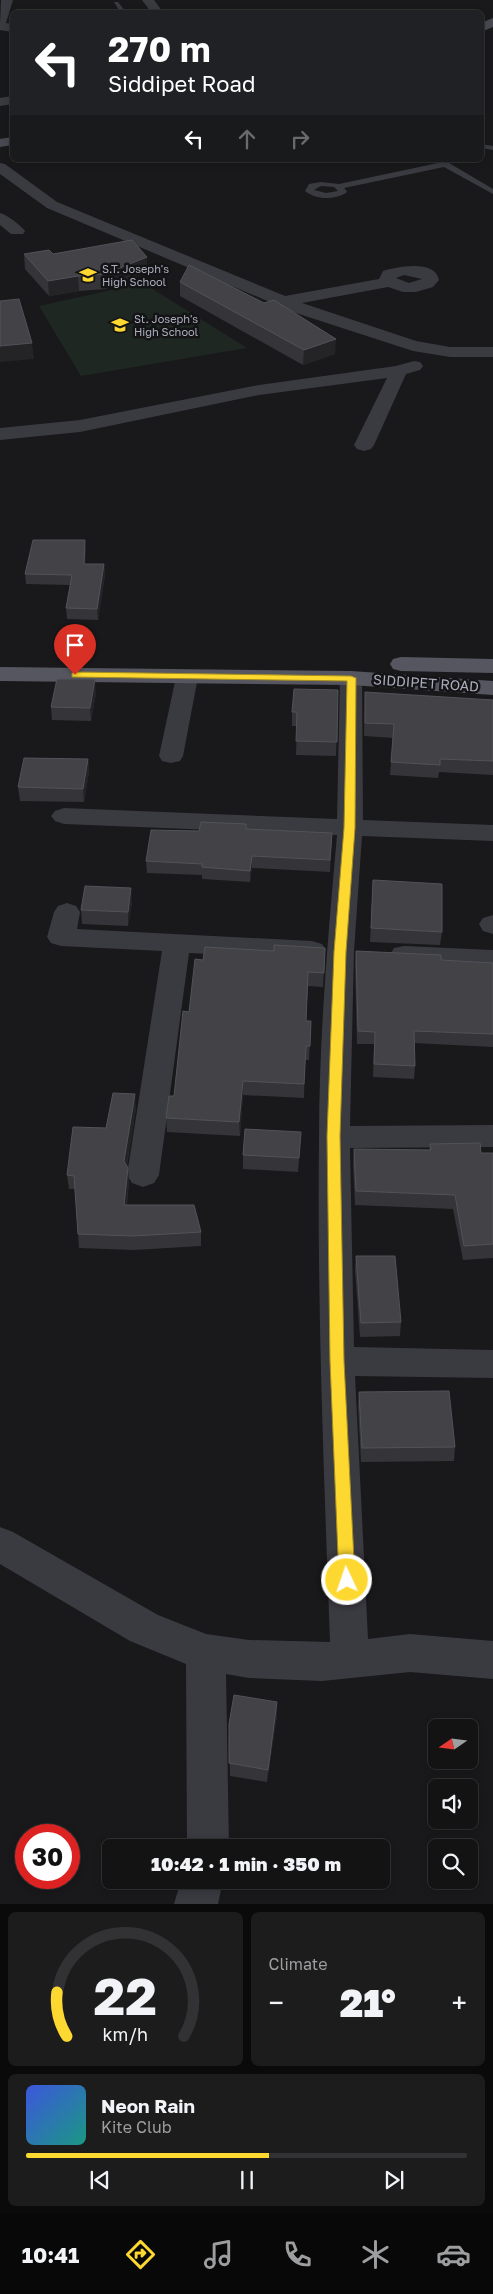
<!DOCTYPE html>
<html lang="en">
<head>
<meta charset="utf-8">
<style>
  body { margin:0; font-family:"Golos Text",sans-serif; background:#1c1c1d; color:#f1f3f6; height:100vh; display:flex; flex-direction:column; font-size:19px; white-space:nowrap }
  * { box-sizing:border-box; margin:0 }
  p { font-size:16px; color:#9d9ea0 }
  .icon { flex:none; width:28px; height:28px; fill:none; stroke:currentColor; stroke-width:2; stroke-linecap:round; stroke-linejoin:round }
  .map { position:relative; height:1904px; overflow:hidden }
  .sheet { display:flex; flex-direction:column; gap:8px; padding:8px; background:#0a0a0b; flex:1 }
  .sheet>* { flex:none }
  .banner { position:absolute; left:10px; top:10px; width:474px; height:152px; border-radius:8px; box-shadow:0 2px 8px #0003,0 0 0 1px #323234; background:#202124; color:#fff; overflow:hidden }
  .needle { width:32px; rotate:256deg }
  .tools { position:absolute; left:428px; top:1719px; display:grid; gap:10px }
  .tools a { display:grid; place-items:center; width:50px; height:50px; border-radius:8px; background:#131314; box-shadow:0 2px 8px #0003,0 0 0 1px #323234; font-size:25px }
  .speed { position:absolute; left:15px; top:1824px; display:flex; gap:10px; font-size:25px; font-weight:700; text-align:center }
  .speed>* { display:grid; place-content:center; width:65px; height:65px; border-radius:50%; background:#131314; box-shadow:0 2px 8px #0003,0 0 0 1px #323234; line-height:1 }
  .speed .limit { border:8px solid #d22; background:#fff; color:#111 }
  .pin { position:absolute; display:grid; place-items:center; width:42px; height:42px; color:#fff; margin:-51px -21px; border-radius:50% 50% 50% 0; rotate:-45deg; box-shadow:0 0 5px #0007 }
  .pin .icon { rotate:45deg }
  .me { position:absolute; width:55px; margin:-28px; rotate:357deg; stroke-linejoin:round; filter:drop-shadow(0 0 4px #0008) }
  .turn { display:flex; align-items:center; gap:18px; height:105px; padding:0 15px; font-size:22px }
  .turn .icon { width:65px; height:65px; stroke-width:2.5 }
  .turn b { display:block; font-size:35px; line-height:42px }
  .lanes { display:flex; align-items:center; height:48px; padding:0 15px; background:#0003; justify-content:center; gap:25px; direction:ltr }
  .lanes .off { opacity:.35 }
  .big { font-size:38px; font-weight:800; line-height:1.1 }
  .sheet .widget { flex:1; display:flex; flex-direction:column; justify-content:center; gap:8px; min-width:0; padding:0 18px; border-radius:8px; background:#1c1c1d }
  .sheet .dial { align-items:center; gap:0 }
  .dial svg { height:130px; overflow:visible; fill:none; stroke:#323234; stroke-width:7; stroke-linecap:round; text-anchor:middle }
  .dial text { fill:#f1f3f6; stroke:none }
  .song { display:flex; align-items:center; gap:15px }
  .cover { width:60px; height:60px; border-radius:8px; background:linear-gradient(135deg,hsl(230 70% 55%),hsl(170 70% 35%)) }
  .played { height:5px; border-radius:2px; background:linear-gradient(90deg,#fdd830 55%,#323234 55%) }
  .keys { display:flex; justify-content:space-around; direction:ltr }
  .heat { display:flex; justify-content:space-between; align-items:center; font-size:28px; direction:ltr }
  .sheet .tiles { flex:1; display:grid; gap:8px; grid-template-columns:1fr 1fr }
  .widget:last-child { grid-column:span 2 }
  .trip { position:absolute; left:102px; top:1839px; width:288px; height:50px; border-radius:8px; background:#131314; box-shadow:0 2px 8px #0003,0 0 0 1px #323234; font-weight:800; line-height:50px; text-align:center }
  .dock { display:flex; height:80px; justify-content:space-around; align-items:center; background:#080808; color:#9d9ea0 }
  .dock .icon { width:35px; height:35px }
  .dock .active { color:#fdd830 }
  .dock b { font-size:22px; color:#f1f3f6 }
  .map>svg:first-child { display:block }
</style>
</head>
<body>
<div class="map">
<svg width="493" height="1904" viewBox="0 0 493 1904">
  <rect width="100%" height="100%" fill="#19191b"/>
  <path fill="#1e2721" d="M143 283 247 348 81 376 39 306Z"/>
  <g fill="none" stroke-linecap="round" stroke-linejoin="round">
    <path fill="#3a3a41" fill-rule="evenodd" d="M114 2H118L126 12H120Z
      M481 144 493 146V150L481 148Z
      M434 160H444L493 189V194L444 167 344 188 347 191 346 193C334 200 316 200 305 191L309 184 321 182 339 184 438 163ZM321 186 334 187 338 191 326 193 314 190Z"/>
    <path fill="#3a3a41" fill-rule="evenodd" d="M1 0H13L6 23 0 27Z
      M142 0H154L163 12H151Z
      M12 96V104L0 106V98Z
      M0 163 5 164 57 202 285 296 379 279 383 271C397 267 435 259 439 280L433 287 416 292H403L388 287 302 303 416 341 450 347H493V357H450L413 351 296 313 47 208 0 174ZM404 275 422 279 409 283 396 278Z
      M0 213C9 216 19 224 25 231L23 234H11L0 225Z
      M414 361 420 362 423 366 420 370 406 374 374 445 371 449 364 451 357 449 354 445 387 378 259 395 80 432 0 440V428L80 420 259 385 396 366Z
      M187 670 195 672 198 677 183 756 180 761 171 763 162 761 159 756 176 677 179 672Z
      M351 671 359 673 362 678 363 820 493 825V841L362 836 354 951 350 1126 493 1125V1147L350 1148 354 1347 493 1350V1378L355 1376 368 1639 410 1634 493 1641V1679L410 1672 322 1681 249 1678 226 1674 229 1848H187L186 1664 130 1641 0 1564V1527L13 1532 158 1615 206 1634 249 1640 330 1642C324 1475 317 1307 319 1139 319 1037 328 936 337 835L64 824 55 821 51 816 55 811 64 808 337 819 340 678 343 673Z
      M67 903 76 906 80 912 77 929 312 941 322 944 326 950 322 956 312 959 189 953 159 1175 154 1183 143 1187 132 1183 127 1175 162 951 61 946 51 943 47 937 54 912 58 906Z
      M493 915V934L483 931 479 924 483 918Z
      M404 946 493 950V968L404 964 394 962 390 955 394 948Z
      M181 1880H223L218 1904H174Z"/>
    <path fill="#3a3a41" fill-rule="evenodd" d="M0 22 12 24V32L0 30Z"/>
    <path fill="#484851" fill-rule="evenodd" d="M493 18V27L481 32V23Z
      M12 137V145L0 147V139Z"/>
    <path fill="#565660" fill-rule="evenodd" d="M401 657 493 659V673L401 671 393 669 390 664 393 659Z
      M0 667 351 671 493 681V695L351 685 0 681Z"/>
  </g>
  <path fill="#353539" d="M24 254H53L147 272 106 289 79 291 49 296 25 269Z
    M180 282 335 354 303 365 180 296Z
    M85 540V564H104L105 575 98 620 67 619 66 608 70 585 26 584 25 574Z
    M338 690 336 756 296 755 297 726H292V712Z
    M365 692 493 700V775L439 772 438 778 390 775 393 738 364 736Z
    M96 693 91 721 52 720 51 707Z
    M88 759 89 772 84 802 20 801 18 787Z
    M246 829 332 833 330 872 252 868 250 882 202 879V875L147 873 146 861 199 831Z
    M373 880 442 932 440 945 370 942Z
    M132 902 128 926 82 924 81 910Z
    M325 948 323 987 308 986 306 1021H311L309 1060H305L304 1098 243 1095 240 1136 167 1132 166 1118 174 1096 189 1012 203 960 274 951Z
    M356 951 441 960 493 963V1047L414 1043 415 1066 414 1079 373 1077 374 1044H357L355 964Z
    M136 1108 127 1165 128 1168 129 1181 127 1205 201 1232V1246L134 1250 79 1248 75 1189H69L67 1175 106 1128Z
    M430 1144 481 1153H493V1258L463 1260 453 1209 355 1205 353 1163 354 1149 429 1150Z
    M300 1146 298 1172 243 1169V1155Z
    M356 1256 401 1322 400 1336 360 1337 355 1270Z
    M359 1392 455 1447 454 1461 361 1462 358 1406Z
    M277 1702V1715L267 1782 230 1776 229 1724Z"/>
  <path fill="#242427" d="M147 257V272L106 289 105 274Z
    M78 276 79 291 49 296 48 281Z
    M336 339 335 354 303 365 304 350Z
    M32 343 34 359 0 362V346Z
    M85 540 86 551 85 575 84 564Z
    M104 564 105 575 98 620 97 609Z
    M95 679 96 693 91 721 90 708Z
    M88 759 89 772 84 802 83 789Z
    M252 856V868L250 882V871Z
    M131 888 132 902 128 926V912Z
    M243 1081V1095L240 1136 239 1122Z
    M135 1094 136 1108 125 1175 124 1161Z
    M128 1168 129 1181 125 1218 124 1205Z
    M277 1702V1715L267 1782 268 1770Z"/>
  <path fill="#424247" stroke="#525359" d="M132 240 147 257 105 274 78 276 48 281 24 254 49 250 53 254Z
    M189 265 264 303 274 300 336 339 304 350 180 282Z
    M19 299 32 343 0 346V301Z
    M33 540H85L84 564H104L97 609 66 608 72 575 25 574Z
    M57 679H95L90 708 51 707Z
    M294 689 338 690 337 742 296 741 297 712H292Z
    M365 692 493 700V761L440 759V765L391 762 394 724 365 723Z
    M24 758 88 759 83 789 18 787Z
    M201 822 246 824V829L332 833 330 860 252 856 250 871 202 867V864L146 861 151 830 199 831Z
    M373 880 442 884V932L371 928Z
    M85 886 131 888 128 912 81 910Z
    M274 945 325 948 324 973 308 972 306 1021H311L310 1046H306L304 1084 243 1081 239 1122 166 1118 169 1096H174L183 1011 189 1012 195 959 203 960 205 947 274 951Z
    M356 951 441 955V960L493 963V1034L414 1031 415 1066 374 1064 375 1032 358 1031Z
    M113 1093 135 1094 124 1161 128 1168 124 1205H194L201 1232 133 1236 78 1234 74 1176 67 1175 73 1127 106 1128Z
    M245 1129 301 1132 299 1158 243 1155Z
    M480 1143 481 1153H493V1244L464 1246 455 1195 356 1191 354 1149 431 1150 430 1144Z
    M356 1256H395L401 1322 361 1323Z
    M449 1391 455 1447 362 1448 359 1392Z
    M234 1695 277 1702 268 1770 229 1763V1724Z"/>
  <path fill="#fdd830" stroke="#a48c1f" d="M75 672 351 676 356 678 355 828 346 952 340 1136 344 1361 355 1580 353 1585 347 1587 341 1585 339 1580 330 1361 327 1136 334 952 344 828 347 681 72 677V673Z"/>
  <defs>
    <g id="school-bare" transform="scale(1.35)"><path d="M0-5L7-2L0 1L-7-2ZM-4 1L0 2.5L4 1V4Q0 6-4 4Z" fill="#fdd830" stroke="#141416" stroke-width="2.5" paint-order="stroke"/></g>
  </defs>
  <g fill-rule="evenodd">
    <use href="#school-bare" x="88" y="275"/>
    <use href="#school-bare" x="120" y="325"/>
  </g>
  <g text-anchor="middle" stroke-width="5" stroke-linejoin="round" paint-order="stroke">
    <g font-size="11" fill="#abadbc" stroke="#141416" text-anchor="start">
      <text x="102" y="273">S.T. Joseph's<tspan x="102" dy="13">High School</tspan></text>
      <text x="134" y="323">St. Joseph's<tspan x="134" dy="13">High School</tspan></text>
    </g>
    <g font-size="14" fill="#abadbc" stroke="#141416">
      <text transform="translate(426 683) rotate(4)" y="5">SIDDIPET ROAD</text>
    </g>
  </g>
</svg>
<div class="tools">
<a><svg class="needle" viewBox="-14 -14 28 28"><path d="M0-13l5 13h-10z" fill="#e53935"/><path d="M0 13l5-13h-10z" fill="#9d9ea0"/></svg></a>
<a><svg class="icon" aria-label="sound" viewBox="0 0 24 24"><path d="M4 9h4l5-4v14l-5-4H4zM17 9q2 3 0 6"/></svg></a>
<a><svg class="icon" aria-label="search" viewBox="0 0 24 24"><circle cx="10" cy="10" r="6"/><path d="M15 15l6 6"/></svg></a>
</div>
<div class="speed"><div class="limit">30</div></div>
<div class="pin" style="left:75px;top:675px;background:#d93025"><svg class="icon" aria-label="arrive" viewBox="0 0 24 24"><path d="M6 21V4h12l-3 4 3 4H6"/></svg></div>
<svg class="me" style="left:347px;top:1580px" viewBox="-20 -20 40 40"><circle r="17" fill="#fdd830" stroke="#fff" stroke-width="3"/><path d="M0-11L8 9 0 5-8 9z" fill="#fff"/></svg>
<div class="trip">10:42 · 1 min · 350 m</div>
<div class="banner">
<div class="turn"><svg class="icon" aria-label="left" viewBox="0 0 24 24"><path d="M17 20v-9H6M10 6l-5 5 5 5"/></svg><div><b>270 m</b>Siddipet Road</div></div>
<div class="lanes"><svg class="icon" aria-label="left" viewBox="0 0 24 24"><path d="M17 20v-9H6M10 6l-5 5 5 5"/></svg><svg class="icon off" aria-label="ahead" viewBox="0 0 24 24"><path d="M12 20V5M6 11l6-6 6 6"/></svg><svg class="icon off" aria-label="right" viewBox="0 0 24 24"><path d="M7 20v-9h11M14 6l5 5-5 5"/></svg></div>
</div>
</div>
<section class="sheet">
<div class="tiles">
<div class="widget dial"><svg viewBox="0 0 100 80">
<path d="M14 69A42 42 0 1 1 86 69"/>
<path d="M14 69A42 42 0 0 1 8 42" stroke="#fdd830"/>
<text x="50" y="56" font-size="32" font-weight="700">22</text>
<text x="50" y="72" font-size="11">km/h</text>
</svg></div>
<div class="widget"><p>Climate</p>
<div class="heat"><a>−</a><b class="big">21°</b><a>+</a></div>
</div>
<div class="widget">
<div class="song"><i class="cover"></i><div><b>Neon Rain</b><p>Kite Club</p></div></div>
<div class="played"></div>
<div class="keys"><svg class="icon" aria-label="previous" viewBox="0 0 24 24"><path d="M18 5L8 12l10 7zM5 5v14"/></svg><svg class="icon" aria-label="pause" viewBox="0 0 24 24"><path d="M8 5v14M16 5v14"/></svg><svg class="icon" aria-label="next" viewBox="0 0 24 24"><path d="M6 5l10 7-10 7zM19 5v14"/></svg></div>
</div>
</div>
</section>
<nav class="dock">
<b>10:41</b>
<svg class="icon active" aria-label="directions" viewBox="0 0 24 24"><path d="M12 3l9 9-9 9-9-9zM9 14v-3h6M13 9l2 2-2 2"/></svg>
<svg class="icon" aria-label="music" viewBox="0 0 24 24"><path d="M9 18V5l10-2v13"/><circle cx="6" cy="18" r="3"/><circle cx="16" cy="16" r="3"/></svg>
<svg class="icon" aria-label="phone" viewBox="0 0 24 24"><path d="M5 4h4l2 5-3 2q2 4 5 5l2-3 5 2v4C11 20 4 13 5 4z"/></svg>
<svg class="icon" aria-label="climate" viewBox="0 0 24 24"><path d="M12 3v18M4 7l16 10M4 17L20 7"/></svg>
<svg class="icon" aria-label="car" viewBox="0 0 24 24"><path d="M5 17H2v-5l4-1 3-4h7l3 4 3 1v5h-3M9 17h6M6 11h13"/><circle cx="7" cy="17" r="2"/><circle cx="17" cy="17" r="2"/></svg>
</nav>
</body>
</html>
